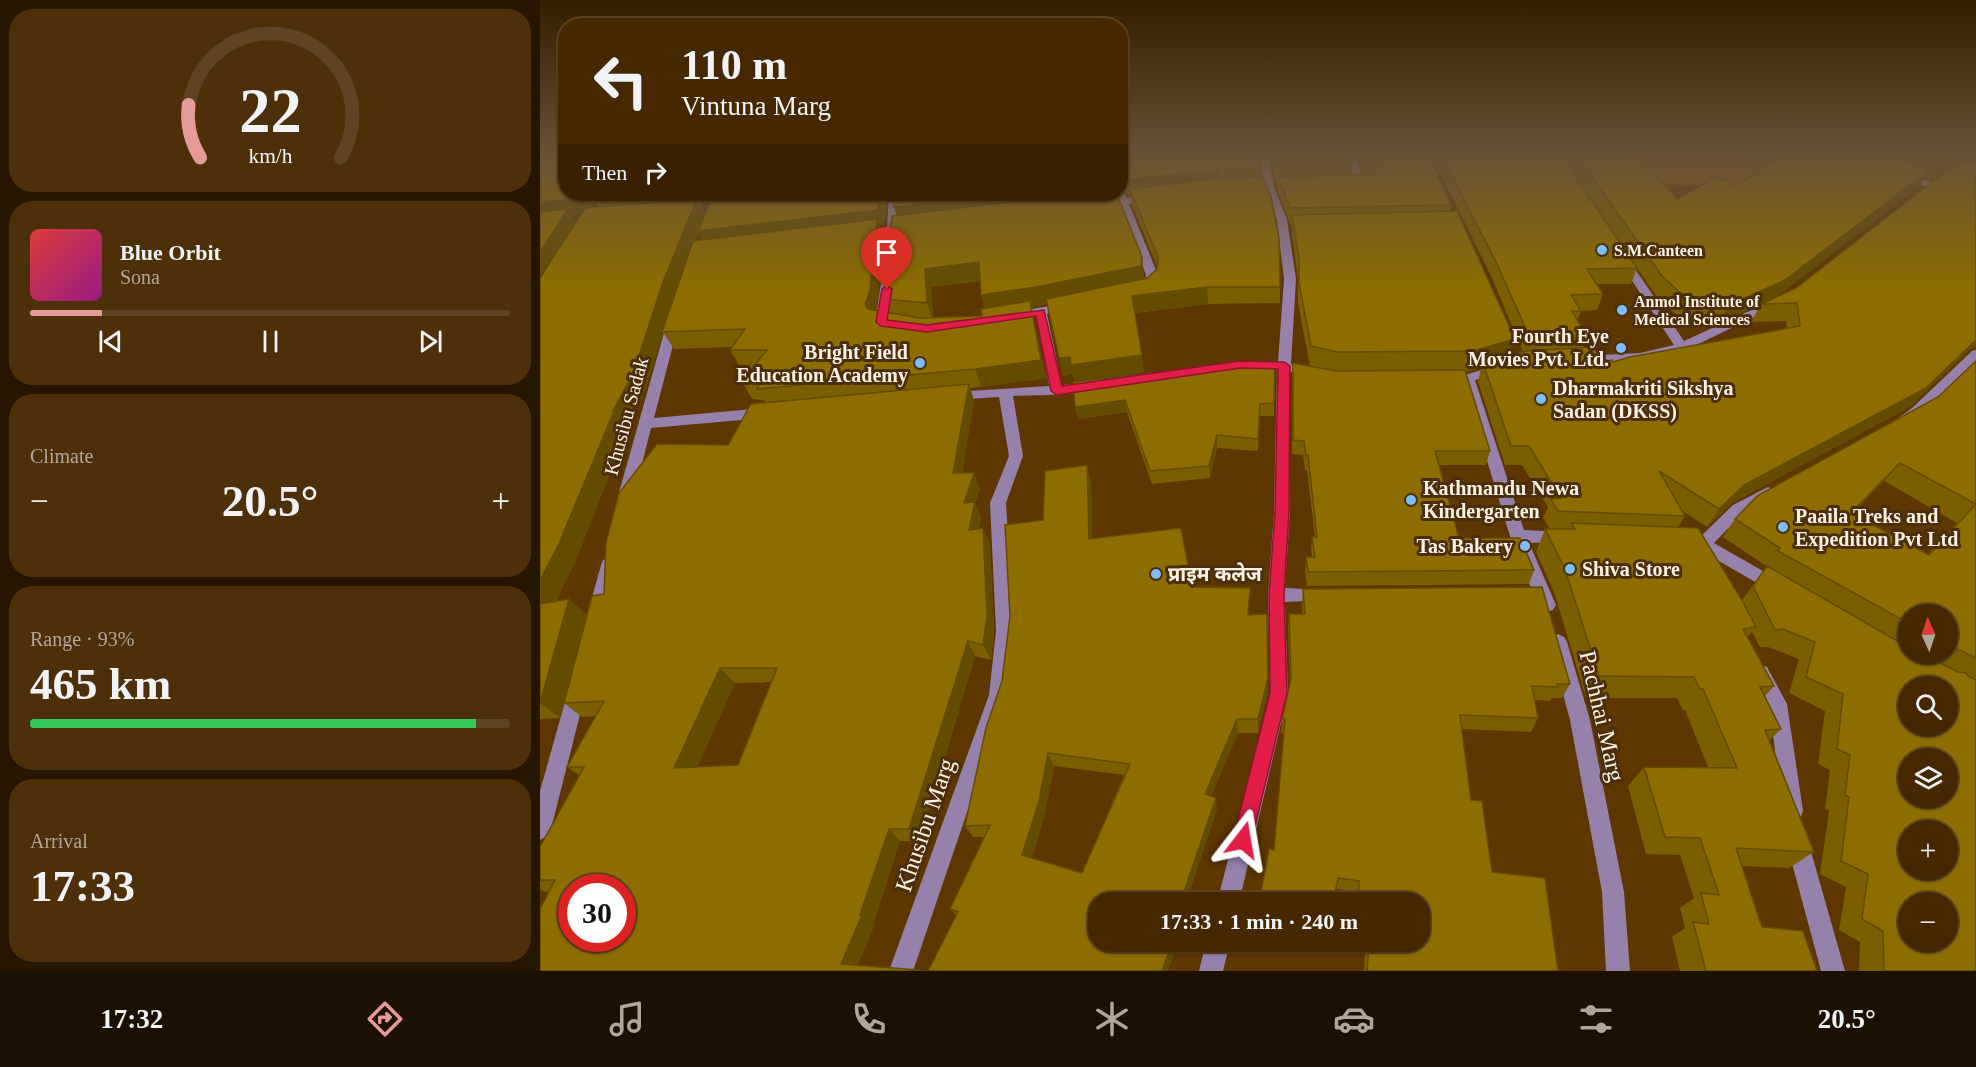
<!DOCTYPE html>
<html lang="en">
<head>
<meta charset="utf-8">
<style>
  body { margin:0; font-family:"Times New Roman","Noto Sans Devanagari",serif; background:#4d300a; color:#f1f3f6; height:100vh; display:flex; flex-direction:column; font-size:22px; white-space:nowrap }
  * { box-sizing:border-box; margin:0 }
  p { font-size:20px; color:#b0a699 }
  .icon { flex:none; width:33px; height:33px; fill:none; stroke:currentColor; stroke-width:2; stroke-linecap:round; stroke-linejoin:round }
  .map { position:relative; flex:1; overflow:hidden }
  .panel { display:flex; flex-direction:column; gap:9px; padding:9px; background:#261600; width:540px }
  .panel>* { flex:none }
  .guide { position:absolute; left:18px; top:18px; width:570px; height:183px; border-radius:24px; box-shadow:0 2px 4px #0004,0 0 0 2px #5e4422; background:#462800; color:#f1f3f6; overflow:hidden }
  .needle { width:39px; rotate:357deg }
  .tools { position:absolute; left:1358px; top:604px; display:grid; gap:12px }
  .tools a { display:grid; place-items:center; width:60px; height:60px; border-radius:50%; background:#462800; box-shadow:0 2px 4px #0004,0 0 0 2px #5e4422; font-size:30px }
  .speed { position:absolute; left:18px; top:874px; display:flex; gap:12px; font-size:30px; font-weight:700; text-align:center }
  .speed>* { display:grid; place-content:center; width:78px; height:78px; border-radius:50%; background:#462800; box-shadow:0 2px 4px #0004,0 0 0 2px #5e4422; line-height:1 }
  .speed .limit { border:9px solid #d22; background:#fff; color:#111 }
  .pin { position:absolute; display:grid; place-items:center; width:51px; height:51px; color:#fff; margin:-62px -26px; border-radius:50% 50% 50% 0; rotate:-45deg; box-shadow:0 0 6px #0007 }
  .pin .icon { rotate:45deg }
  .me { position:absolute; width:66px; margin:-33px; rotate:14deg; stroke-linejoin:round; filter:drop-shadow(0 0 4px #0008) }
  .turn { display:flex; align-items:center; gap:21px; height:126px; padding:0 24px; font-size:27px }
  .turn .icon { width:78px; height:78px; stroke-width:2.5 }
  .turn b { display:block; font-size:42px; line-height:51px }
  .then { display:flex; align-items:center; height:57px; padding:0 24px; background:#0003; gap:12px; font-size:22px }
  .big { font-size:45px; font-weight:800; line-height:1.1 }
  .panel .widget { flex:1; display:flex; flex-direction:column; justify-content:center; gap:9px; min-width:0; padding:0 21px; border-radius:24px; background:#4d300a }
  .panel .dial { align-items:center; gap:0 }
  .dial svg { height:156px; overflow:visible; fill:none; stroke:#5e4422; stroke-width:7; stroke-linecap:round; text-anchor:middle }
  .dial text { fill:#f1f3f6; stroke:none }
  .song { display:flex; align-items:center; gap:18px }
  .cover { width:72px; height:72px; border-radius:9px; background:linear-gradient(135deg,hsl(0 70% 55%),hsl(310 70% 35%)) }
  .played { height:6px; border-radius:3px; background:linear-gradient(90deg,#e69b98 15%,#5e4422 15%) }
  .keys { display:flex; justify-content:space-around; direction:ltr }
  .heat { display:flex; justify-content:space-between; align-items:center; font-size:33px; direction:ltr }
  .charge { height:9px; border-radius:4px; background:linear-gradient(90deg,#34c759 93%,#5e4422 0) }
  .trip { position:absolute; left:548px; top:892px; width:342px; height:60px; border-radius:24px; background:#462800; box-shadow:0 2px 4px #0004,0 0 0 2px #5e4422; font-weight:800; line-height:60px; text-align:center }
  .tabs { display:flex; height:96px; justify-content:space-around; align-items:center; background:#1c1000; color:#b0a699 }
  .tabs .icon { width:42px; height:42px }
  .tabs .on { color:#e69b98 }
  .tabs b { font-size:27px; color:#f1f3f6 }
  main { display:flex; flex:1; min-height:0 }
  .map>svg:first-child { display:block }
</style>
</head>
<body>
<main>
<section class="panel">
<div class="widget dial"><svg viewBox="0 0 100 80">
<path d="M14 69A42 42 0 1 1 86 69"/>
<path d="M14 69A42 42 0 0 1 8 42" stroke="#e69b98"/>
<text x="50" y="56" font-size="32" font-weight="700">22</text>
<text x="50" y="72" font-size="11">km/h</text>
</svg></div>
<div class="widget">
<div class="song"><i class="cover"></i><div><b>Blue Orbit</b><p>Sona</p></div></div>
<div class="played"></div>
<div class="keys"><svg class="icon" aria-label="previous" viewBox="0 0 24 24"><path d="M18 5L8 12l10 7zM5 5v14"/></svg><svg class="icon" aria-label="pause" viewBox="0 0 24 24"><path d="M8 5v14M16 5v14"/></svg><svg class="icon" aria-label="next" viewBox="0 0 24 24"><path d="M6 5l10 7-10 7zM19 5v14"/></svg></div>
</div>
<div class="widget"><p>Climate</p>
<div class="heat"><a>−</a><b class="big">20.5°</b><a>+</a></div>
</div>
<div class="widget"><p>Range · 93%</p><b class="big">465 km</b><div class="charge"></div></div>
<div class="widget"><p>Arrival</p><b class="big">17:33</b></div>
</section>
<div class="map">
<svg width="1436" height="971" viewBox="0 0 1436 971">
  <rect width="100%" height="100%" fill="#5d3600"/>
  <path fill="#8f5805" d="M1081 154H1142L1228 161 1252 187 1103 184Z"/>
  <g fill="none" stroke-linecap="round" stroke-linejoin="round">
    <path fill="#9681aa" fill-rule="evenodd" d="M719 154H728L734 187 747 220 756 279 751 364 777 370 779 373 772 377 750 372V512L745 588 788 590 790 595 788 600 745 602 748 693 699 903H677L730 693 728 595 734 512 737 370 716 369 710 365 716 361 738 362 744 279 737 220 724 187Z
      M807 154H816L824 184 822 186 814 184Z
      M1363 172 1393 183 1395 185 1390 188 1360 177 1358 175Z
      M580 190 583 191 587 198 611 195 616 198 611 201 589 204 618 275 615 288 604 294 598 291 605 285 606 275 580 205 561 207 556 204 577 199 575 194H580Z
      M349 194H359L358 226 370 225 375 228 374 230 357 233 356 237 352 238 347 234 319 236V232L347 228Z
      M1083 256 1087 257 1144 341 1229 302 1233 301 1239 305 1146 350 1100 361 1037 363 1036 360 1037 357 1042 356 1100 353 1134 345 1078 259Z
      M347 280 353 283 347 319 355 323 349 327 337 325 335 322 341 283Z
      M527 303 533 307 531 310 507 314 522 385 553 382 560 386C550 396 489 395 473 396L483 456 466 503 474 631 467 695 373 971H349L449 695 456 631 450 503 469 456 459 397 412 400 405 396 412 392 509 386 496 316 474 320 468 316 474 312Z
      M133 318 139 322 114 418 224 408 231 413 224 418 111 428 94 496 91 500H81L78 496 127 322Z
      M1436 350V361C1422 375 1378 426 1360 421L1358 418 1372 408 1432 351Z
      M959 365 964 366 965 369 964 372 935 380 984 530 1022 532 1028 534 1030 538 1028 542 989 543 1016 605 1013 610 1007 612 1001 610 998 605 970 536 923 382 909 383 902 379 909 375 928 374Z
      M1228 487 1233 489 1236 493 1233 497 1203 513 1174 543 1242 582 1244 587 1242 592 1236 594 1160 550 1142 548 1140 544 1142 540 1159 538 1193 505Z
      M69 558 75 560 77 565 66 612 63 617 57 619 51 617 48 612 61 565 63 560Z
      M1018 634 1024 637 1027 642 1050 720 1084 892 1090 971H1066L1062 892 1030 720 1009 642 1012 637Z
      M1221 665 1227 667 1247 704 1263 811 1260 818 1253 821 1246 818 1243 811 1229 705 1212 673 1215 667Z
      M37 683 44 685 46 691 11 829 7 836 0 840V791L28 691 30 685Z
      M1257 830 1265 833 1268 841 1305 971H1281L1246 841 1249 833Z
      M666 942H690L683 971H659Z"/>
  </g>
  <path fill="#7a5e00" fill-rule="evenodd" d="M0 154 26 194H347L344 225H340L344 236 336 310 349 313 343 299 352 216 602 257 603 279 607 278 617 269 618 268 592 205 591 194 588 195 580 188V154L721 168V177L740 287V303L668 304 595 313 604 372 540 381 735 364 734 416H720L718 451 677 448 670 478 612 484 587 412 538 419 535 382 533 374 523 376 507 304 491 307 506 378 430 388 434 401 422 473 440 489 435 503 441 518 439 529 450 544 454 631 451 660 435 656 380 841H360L333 924 335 925 0 971 9 892H5L0 889V880L39 775 27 767 56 716 42 717 24 703 20 718 1 719 0 721ZM55 201 59 207H50ZM170 203 165 214 160 204ZM40 214H41L36 221 32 215ZM159 232 163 240 155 241ZM440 281 444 308 442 316 393 317 391 287ZM123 332 134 349 193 347 190 350 201 368H212L202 381 212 399 224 400 226 403 188 445 47 615 15 602 35 562 88 428 87 426 106 388ZM231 682 198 765 157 767 195 683Z
    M730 154H810L812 165V175H823L817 154H888L911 205 910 211 970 355 983 352 952 278 891 154H1096L1137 199 1196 185 1247 156 1234 154H1436L1430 349 1371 406 1192 503 1167 527 1142 511 1145 516 1138 527 1202 600 1225 569H1224L1226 566 1183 537 1195 519 1398 397 1436 361V971H1319L1320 942 1299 930 1306 887 1280 874 1289 811 1285 809 1290 770 1278 764 1285 711 1249 693 1259 659 1228 647H1220L1212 632 1207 637 1234 686 1225 696 1241 729 1230 740 1274 852 1249 868 1202 866 1222 927 1277 971H1140L1132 937 1145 928 1140 908 1154 898 1140 855 1106 854 1088 786 1104 767H1168L1145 710 1143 711 1137 698H1046L1014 592 996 552 1005 529H1010L1003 518 1008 507 982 465H965L938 382 941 368 925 372 950 451 946 465H899L919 538 994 570 989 584 767 586 765 571 766 557H772L771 551 772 537H775L767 470H765L763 455 752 454V377L753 363 770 366 758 303V279L752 234V224H750L738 192V182H735ZM1402 175 1256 288 1237 296 1379 187 1384 177 1390 180ZM1097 268 1115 294 1146 324 1179 323 1221 304 1211 322 1246 321 1247 328 1073 362H1062L1043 348 1047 337 1037 321 1041 311 1057 310 1063 294 1057 284H1091ZM1344 481 1417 523 1388 554 1312 514ZM1368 615H1407V654H1368Z
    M551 482 552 538 652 587 710 588 709 615 728 693 718 733H698L671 796 677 810 558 903 416 915 410 909 444 837H433L425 826 503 520ZM514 766 584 775 542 873 492 858 505 813Z
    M763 589 1030 684 1022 698H1012L1010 701 995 700 998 718 991 732 922 729 931 800 952 872 1018 971H824L825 954 814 952V942H879V903H816V891L796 889 734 850 744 733H741L742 719 750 684 748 629 749 614H762V604Z
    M726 942H785L784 945 772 943 770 952Z"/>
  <path fill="#634c00" d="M1422 154H1436V160L1435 161 1390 180 1401 163Z
    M679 169 680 184 590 189 591 194 588 195 586 180Z
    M1389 170 1379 187 1235 298 1179 323 1189 305Z
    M39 194H60L52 197 55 201 46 214 32 215 39 225 0 287V202Z
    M165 194H176L170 203Z
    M340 194H347L344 225H340L344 236 337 309 333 321 167 246 159 232 133 298 106 388 87 426 88 428 35 562 4 622 0 619V580L157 199 165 215Z
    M472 194H573L359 222 354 207Z
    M602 257 604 275 603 284 491 307 506 378 441 387 435 369 446 314 441 295Z
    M439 262 445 280 391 287 393 322 387 303 385 269Z
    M667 287 668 304 594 313 592 296Z
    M975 339 969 360 943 363 941 368 928 372 933 351Z
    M1436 340V348L1430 349 1371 406 1192 503 1167 527 1179 509 1204 485Z
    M602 355 604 372 535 382 533 374 523 376 519 358 530 357Z
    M429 384 434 401 419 489 413 473Z
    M585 400 587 412 538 419 535 407Z
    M677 435V448L670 478 669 466Z
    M1360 463 1344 481 1295 532 1311 513Z
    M547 465 551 482 552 554 549 539Z
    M434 473 440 489 435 503 441 518 435 546 429 530 424 503Z
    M443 528 450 544 454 631 451 660 443 645Z
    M29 599 47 615 20 718 0 703Z
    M428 641 435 656 380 841 369 829Z
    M180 668 195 683 151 781 134 768Z
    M728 678V693L718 733V719Z
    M697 719 698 733 666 807 665 794Z
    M508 753 514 766 505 813 489 867 482 855Z
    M676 798 677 810 646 903H640Z
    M349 829 360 841 333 924 335 925 315 971 301 964 320 915Z
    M632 942H638L628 971H622Z"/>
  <path fill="#8e6d00" stroke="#634c00" stroke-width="1.5" fill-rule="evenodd" d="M0 154H26V194H39L36 199 0 202Z
    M580 154H719L721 168 679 169 586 180 580 175Z
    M733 154H810L812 165 735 167Z
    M823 154H888L911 205 750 208 738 177 835 174 841 171 842 168 836 164H826Z
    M901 154H1020L1097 268 1047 269 1063 294 1031 295 1041 311H1032L1047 337 991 340 956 262Z
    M1036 154H1096L1137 199 1176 177 1196 185 1249 154H1350L1389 170 1245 280 1189 305 1155 306 1122 276Z
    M1378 154H1422L1401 163Z
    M1436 160V340L1386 388 1204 485 1179 509 1119 471 1145 516 1018 511 1011 499 1021 498 989 446H971L943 363 986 351 1054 347 1062 362 1072 360 1073 362 1090 357 1260 326 1257 303 1221 304 1256 288 1405 172Z
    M723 177 731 197 739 238 740 287H667L592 296 602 355 531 365 530 357 519 358 506 299 607 278 617 269 618 257 590 189 680 178Z
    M55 194H95L52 197Z
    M174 194H340L338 210 158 231Z
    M355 194H472L354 207Z
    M539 194H577L602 257 601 266 496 287 441 295 439 262 385 269 387 303 343 299 352 216Z
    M157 199 123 282 94 371 73 411H74L18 546 0 580V278L45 208Z
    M28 209 0 252V212Z
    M917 211 975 339 933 351 797 352 771 346 759 283V259L752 215Z
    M337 219 330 291 325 304 328 309 380 318 442 316 441 309 490 301 501 360 435 369 217 389 221 382 202 381 227 350H190L205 329 122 332 153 241Z
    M1436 361V658L1407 644V615H1368V623L1238 551 1240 548 1195 519 1217 496 1398 397ZM1360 463 1436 504 1389 555 1311 513Z
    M698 363 735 364 734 403 720 404 718 439 677 435 669 466 610 471 585 400 535 407 533 382Z
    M753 363 796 371 925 370 950 451H895L919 538H980L994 570 768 572 766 557H775L772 537H777L768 455 766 456 764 441 753 440Z
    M429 384 413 473H434L424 503 435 502 429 530 443 528 447 616 443 645 428 641 369 829H349L320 915H322L301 964 379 970 383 971H0V909L15 880H0V847L44 767H27L64 701 24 703 52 596 64 594 66 543 79 493 117 444 188 445 211 404ZM180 668H237L198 765 134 768ZM32 888H82V939H32Z
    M547 465 549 539 641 528 652 587 710 588 708 615 727 614 728 678 718 719H697L665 794 676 798 640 903H558V942H632L622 971H388L418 912 410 909 450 825 425 826 446 728 462 681 470 616 465 525 503 520 505 471ZM508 753 590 764 542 873 482 855 499 801Z
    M1031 523 1158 528 1203 602 1216 627 1203 629 1234 686 1220 687 1241 729 1225 730 1274 852 1196 848 1222 927 1263 931 1277 971H1166L1153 922 1169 924 1161 893 1179 895 1160 838 1125 837 1104 767 1197 768 1163 689H1160L1154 677 1059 676 1025 569 1005 529H1035Z
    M1227 566 1368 647V654H1382L1418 672 1426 673 1428 676 1436 680V971H1344L1343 931 1322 919 1328 874 1301 861 1309 797 1305 795 1310 755 1297 749 1303 694 1266 677 1275 642 1243 629 1235 630 1213 586ZM1368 687H1407V726H1368ZM1368 759H1407V798H1368ZM1368 831H1407V870H1368ZM1368 903H1407V942H1368Z
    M1002 587 1030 684H1017L1018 687 992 686 998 718 920 715 931 800 942 801 952 872 1005 878 1018 971H827L829 945 817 943V942H879V903H819V881L798 878 793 903H719L729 849 734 850 745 719H742L751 679 749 614H765L763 589Z
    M29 599 0 703V604Z"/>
  <linearGradient id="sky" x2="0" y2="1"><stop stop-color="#331e00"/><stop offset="0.53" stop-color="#675237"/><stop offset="1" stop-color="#675237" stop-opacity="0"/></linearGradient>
  <rect width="1436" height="290" fill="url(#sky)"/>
  <path fill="#e11d48" stroke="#92132f" stroke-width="1.5" d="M347 286 352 289 347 320 387 325 504 310 522 386 700 361 744 362 750 366 749 512 744 595 747 693 710 847 703 850 696 847 693 840 730 693 729 595 735 512 738 369 700 368 517 395 511 391 496 316 387 332 341 326 336 322 342 289Z"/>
  <g fill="#7dbef9" stroke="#4b2f0d" stroke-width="2">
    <circle cx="1062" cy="250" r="6"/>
    <circle cx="1082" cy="310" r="6"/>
    <circle cx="1081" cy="348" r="6"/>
    <circle cx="380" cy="363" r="6"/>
    <circle cx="1001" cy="399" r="6"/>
    <circle cx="871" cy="500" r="6"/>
    <circle cx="1243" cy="527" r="6"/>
    <circle cx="985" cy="546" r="6"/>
    <circle cx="1030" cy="569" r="6"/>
    <circle cx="616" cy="574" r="6"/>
  </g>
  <g text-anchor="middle" stroke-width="6" stroke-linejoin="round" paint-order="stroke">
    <g font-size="16" font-weight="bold" fill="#fdf1e5" stroke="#4b2f0d" text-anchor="start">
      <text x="1074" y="256">S.M.Canteen</text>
      <text x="1094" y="307">Anmol Institute of<tspan x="1094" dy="18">Medical Sciences</tspan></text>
    </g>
    <g font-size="20" font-weight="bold" fill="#fdf1e5" stroke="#4b2f0d" text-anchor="start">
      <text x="1069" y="343" text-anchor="end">Fourth Eye<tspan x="1069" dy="23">Movies Pvt. Ltd.</tspan></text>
      <text x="368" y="359" text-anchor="end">Bright Field<tspan x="368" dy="23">Education Academy</tspan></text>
      <text x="1013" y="395">Dharmakriti Sikshya<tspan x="1013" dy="23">Sadan (DKSS)</tspan></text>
      <text x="883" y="495">Kathmandu Newa<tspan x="883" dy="23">Kindergarten</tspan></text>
      <text x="1255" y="523">Paaila Treks and<tspan x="1255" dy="23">Expedition Pvt Ltd</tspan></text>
      <text x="973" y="553" text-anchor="end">Tas Bakery</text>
      <text x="1042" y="576">Shiva Store</text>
      <text x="628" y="581">प्राइम कलेज</text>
    </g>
    <g font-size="20" fill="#fdf1e5" stroke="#4b2f0d">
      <text transform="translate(86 416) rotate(-75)" y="7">Khusibu Sadak</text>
    </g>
    <g font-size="24" fill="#fdf1e5" stroke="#4b2f0d">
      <text transform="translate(1062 716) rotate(77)" y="8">Pachhai Marg</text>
      <text transform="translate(385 825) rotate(-71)" y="8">Khusibu Marg</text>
    </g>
  </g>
</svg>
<div class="tools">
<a><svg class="needle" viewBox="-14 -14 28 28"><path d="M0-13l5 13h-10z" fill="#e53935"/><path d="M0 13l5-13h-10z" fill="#b0a699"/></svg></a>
<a><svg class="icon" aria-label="search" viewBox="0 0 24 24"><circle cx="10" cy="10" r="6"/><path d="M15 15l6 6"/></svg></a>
<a><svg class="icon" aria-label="layers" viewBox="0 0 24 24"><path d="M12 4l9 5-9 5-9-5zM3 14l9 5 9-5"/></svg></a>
<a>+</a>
<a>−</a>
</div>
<div class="speed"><div class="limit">30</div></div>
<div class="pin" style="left:347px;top:289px;background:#d93025"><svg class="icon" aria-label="arrive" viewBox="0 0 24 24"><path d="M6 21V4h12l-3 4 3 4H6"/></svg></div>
<svg class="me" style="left:703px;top:840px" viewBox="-20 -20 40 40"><path d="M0-17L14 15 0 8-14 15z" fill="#e11d48" stroke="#fff" stroke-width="4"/></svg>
<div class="trip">17:33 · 1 min · 240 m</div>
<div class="guide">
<div class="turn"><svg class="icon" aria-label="left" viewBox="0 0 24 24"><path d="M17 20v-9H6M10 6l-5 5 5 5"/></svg><div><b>110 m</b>Vintuna Marg</div></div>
<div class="then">Then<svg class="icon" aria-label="right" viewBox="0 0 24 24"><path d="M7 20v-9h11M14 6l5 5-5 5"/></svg></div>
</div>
</div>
</main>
<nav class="tabs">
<b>17:32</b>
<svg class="icon on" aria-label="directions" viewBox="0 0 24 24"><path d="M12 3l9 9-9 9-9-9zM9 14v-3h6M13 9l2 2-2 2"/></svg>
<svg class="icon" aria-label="music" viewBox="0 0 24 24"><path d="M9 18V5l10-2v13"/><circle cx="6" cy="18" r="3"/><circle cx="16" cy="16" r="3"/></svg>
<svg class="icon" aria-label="phone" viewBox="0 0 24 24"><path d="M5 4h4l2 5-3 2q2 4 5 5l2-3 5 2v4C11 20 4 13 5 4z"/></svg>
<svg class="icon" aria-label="climate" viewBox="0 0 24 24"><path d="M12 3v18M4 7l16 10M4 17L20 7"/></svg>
<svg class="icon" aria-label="car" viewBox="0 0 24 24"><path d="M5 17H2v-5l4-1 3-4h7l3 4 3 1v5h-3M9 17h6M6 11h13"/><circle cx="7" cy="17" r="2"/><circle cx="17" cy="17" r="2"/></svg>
<svg class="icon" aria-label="filters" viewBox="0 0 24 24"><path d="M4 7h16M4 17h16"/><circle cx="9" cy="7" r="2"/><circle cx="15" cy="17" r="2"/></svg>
<b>20.5°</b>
</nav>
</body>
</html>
